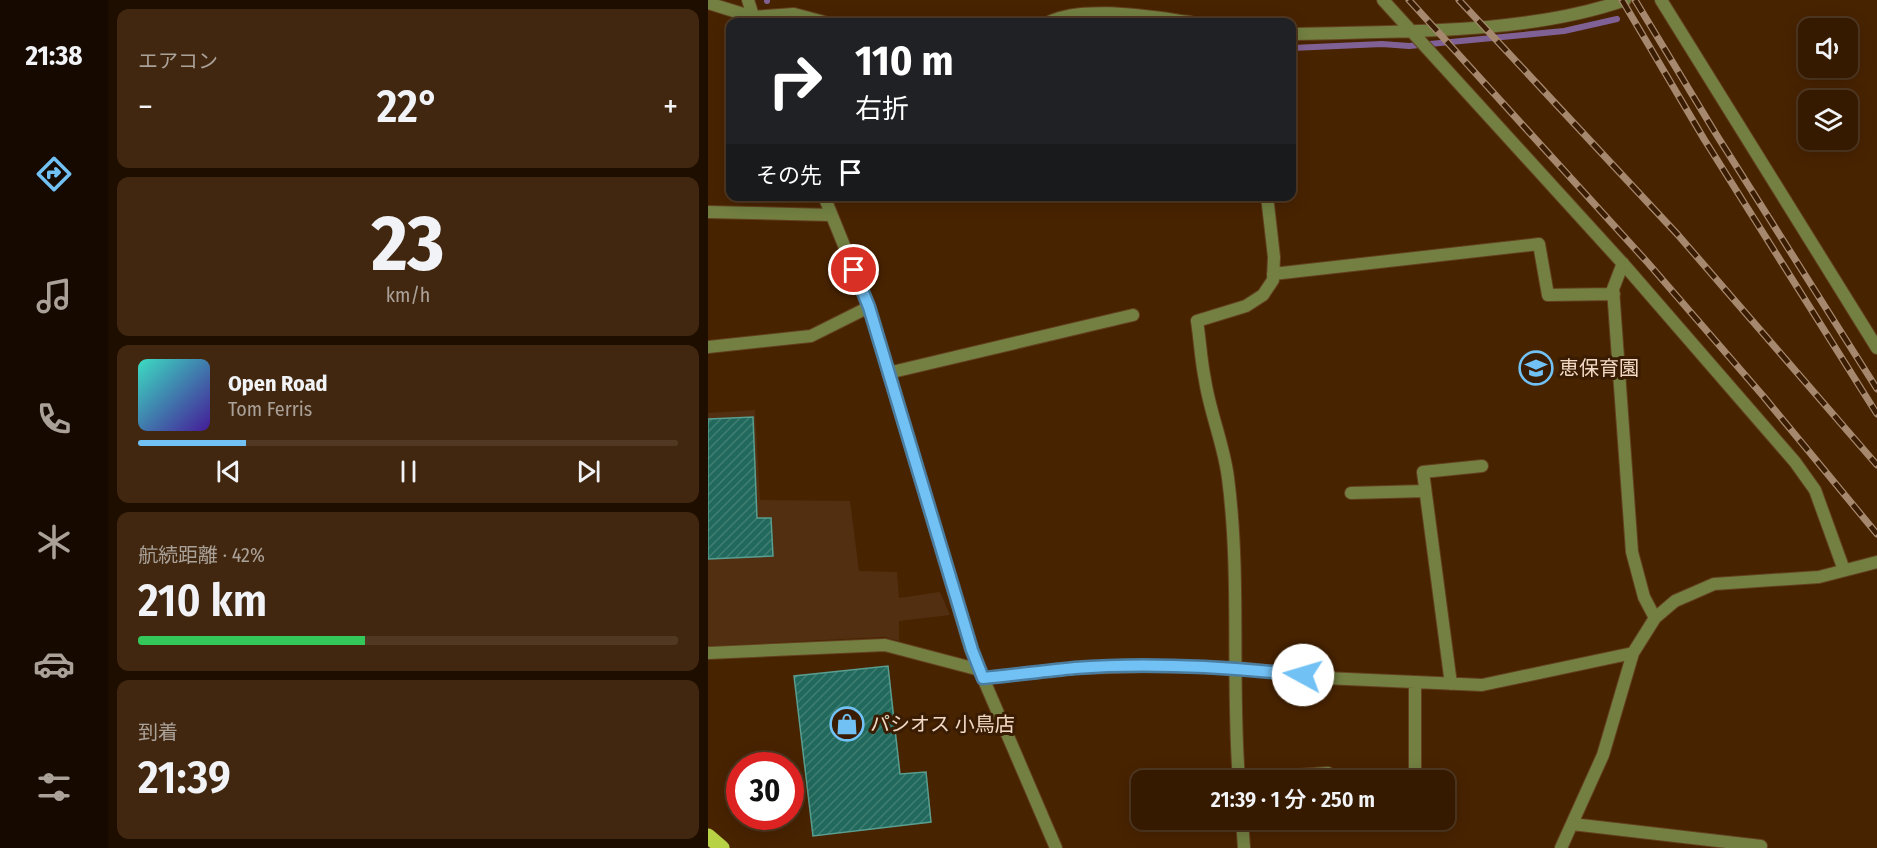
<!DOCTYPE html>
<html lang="ja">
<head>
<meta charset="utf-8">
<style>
  body { margin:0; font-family:"Fira Sans Condensed","Noto Sans JP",sans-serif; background:#41270f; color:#f1f3f6; height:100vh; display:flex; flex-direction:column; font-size:22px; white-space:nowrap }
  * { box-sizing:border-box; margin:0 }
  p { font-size:20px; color:#aaa199 }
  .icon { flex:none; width:33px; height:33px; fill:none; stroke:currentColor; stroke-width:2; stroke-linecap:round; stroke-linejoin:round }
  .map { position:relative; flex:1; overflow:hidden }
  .drawer { display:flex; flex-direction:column; gap:9px; padding:9px; background:#1e0e00; width:600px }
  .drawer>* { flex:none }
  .guide { position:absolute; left:18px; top:18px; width:570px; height:183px; border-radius:12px; box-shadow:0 3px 15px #0003,0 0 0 2px #503822; background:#202124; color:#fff; overflow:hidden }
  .fabs { position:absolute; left:1090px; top:18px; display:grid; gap:12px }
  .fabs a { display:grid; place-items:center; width:60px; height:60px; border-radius:12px; background:#361a00; box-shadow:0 3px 15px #0003,0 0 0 2px #503822; font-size:30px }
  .speed { position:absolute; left:18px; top:752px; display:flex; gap:12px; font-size:30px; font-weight:700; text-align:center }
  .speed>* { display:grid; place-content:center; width:78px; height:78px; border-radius:50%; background:#361a00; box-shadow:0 3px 15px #0003,0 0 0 2px #503822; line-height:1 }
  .speed .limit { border:9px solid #d22; background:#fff; color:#111 }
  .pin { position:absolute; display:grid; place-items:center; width:51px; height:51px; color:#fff; margin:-26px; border:3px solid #fff; border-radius:50%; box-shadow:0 2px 6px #0007 }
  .me { position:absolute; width:66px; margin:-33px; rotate:276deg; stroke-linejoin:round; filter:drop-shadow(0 0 4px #0008) }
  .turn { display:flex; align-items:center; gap:21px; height:126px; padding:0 30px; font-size:27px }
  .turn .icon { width:78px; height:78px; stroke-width:2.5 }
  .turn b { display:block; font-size:42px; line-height:51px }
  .then { display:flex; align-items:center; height:57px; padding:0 30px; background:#0003; gap:12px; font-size:22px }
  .big { font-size:45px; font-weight:600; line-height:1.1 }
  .drawer .widget { flex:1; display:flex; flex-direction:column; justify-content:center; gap:9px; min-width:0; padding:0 21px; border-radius:12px; background:#41270f }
  .drawer .dial { align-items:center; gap:0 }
  .dial b { font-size:78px; line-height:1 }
  .song { display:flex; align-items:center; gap:18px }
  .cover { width:72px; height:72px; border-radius:9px; background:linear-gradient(135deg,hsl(170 70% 55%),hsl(260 70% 35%)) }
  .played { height:6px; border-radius:3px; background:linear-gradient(90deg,#72c1f5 20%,#503822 20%) }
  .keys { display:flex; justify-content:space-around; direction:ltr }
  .heat { display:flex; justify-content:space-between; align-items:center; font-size:33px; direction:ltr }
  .charge { height:9px; border-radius:4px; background:linear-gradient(90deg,#34c759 42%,#503822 0) }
  .trip { position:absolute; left:423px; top:770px; width:324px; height:60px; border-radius:12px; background:#361a00; box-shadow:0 3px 15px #0003,0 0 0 2px #503822; font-weight:600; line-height:60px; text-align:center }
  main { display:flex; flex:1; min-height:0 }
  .dock { display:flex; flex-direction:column; width:108px; justify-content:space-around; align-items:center; background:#160a00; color:#aaa199 }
  .dock .icon { width:42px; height:42px }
  .dock .current { color:#72c1f5 }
  .dock b { font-size:27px; color:#f1f3f6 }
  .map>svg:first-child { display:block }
</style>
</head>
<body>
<main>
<nav class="dock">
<b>21:38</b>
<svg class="icon current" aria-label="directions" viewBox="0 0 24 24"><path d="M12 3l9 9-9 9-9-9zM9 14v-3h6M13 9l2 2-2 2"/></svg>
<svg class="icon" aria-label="music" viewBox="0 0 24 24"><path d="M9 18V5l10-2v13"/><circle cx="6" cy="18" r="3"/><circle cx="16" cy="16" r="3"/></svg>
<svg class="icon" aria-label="phone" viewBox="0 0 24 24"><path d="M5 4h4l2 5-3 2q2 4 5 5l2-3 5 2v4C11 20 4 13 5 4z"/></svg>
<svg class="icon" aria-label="climate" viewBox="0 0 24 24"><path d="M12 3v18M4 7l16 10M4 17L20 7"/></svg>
<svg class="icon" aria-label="car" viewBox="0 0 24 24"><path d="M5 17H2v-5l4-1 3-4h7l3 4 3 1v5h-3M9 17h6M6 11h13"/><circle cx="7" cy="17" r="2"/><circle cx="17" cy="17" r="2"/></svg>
<svg class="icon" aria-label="filters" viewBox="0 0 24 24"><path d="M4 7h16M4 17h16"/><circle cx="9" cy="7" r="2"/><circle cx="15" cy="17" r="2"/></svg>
</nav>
<section class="drawer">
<div class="widget"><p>エアコン</p>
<div class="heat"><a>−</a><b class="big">22°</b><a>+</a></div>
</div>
<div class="widget dial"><b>23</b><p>km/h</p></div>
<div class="widget">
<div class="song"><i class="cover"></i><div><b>Open Road</b><p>Tom Ferris</p></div></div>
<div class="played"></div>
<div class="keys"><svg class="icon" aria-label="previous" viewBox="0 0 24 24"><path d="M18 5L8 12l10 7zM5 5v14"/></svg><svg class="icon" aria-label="pause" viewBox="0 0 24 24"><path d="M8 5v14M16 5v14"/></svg><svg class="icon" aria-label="next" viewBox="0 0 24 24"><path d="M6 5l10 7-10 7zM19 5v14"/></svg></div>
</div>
<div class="widget"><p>航続距離 · 42%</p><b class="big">210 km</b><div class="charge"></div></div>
<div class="widget"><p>到着</p><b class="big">21:39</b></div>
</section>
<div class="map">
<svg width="1169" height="848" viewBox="0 0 1169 848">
  <defs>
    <pattern id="building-hatch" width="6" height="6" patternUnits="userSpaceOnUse" patternTransform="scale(1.5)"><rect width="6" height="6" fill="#20695c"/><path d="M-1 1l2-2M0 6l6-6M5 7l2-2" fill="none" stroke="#417e72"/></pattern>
  </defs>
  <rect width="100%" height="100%" fill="#482300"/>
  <path fill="#522f11" d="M47 410 52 500 142 501 151 571 189 572 191 598 232 592 242 615 191 621V641L176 637 0 646V413Z"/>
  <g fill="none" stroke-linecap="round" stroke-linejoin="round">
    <path stroke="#806196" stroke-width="6" d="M59 0V1
      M584 48 674 44 701 46 856 31 909 19"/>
  </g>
  <path fill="url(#building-hatch)" stroke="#599e90" stroke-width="1.5" d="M45 417 49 518H63L65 556 0 559V419Z
    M180 666 192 774 218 772 223 822 105 836 86 676Z"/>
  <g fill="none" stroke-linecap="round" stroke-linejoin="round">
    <g stroke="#634020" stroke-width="14">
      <path id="minor" d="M675 0 918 267 1087 462 1107 490 1136 570
        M953 0 1169 348
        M0 3 45 17 86 14 116 22
        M341 22C376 5 443 17 482 22
        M584 34C688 31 818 35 917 0
        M0 212 123 215
        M915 263 905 289 924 552 936 597 947 618
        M565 274 831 244 840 295 906 294
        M0 347 103 336 161 307
        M180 373 425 315
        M643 493 717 491
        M0 653 177 645 272 670
        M275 678 368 668 447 666 530 668 617 678 774 685 925 653
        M707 682V780
        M743 684 715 472 774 466
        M531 779 620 773
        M531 780C523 680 533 578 520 478 516 445 502 413 497 380 493 361 492 340 489 321L538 306 555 295 565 280 566 257 559 196
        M534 819 536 848
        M864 824 1053 846
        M853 848 895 755 925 653 947 618 967 601 1006 584 1111 577 1169 562"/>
    </g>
    <g stroke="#634020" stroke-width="14">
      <path id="tertiary" d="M40 0 47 22
        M116 196 161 307 263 650 348 848"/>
    </g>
    <g stroke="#634020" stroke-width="16">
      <path id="primary" d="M0 836 14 848"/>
    </g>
    <use href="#minor" stroke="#738042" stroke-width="12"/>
    <use href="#tertiary" stroke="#738042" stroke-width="12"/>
    <use href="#primary" stroke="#b8d245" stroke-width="15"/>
    <g stroke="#a6886e" stroke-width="7">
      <path id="rail" d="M701 0 940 263 1056 397 1169 534
        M751 0 970 235 1169 465
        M914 0 996 139 1169 414
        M927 0 1008 134 1169 389"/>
    </g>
    <use href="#rail" stroke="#391c02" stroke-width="4.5" stroke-dasharray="14" stroke-linecap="butt"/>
  </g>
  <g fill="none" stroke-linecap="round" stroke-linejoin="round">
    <g stroke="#4a7d9f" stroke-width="15">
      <path id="route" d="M146 270 161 307 264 650 275 678C306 675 336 671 367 668 443 662 520 667 595 675"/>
    </g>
    <use href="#route" stroke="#72c1f5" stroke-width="10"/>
  </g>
  <defs>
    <g id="school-ring" transform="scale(1.725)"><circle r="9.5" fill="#391c02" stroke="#72c1f5" stroke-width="1.5"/><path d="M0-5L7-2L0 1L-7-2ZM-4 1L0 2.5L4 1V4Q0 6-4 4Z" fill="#72c1f5"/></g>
    <g id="shop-ring" transform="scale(1.725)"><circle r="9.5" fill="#391c02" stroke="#72c1f5" stroke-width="1.5"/><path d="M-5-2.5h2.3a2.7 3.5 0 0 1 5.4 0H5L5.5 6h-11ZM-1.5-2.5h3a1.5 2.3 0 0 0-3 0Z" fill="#72c1f5"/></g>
  </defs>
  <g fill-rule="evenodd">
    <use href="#school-ring" x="828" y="368"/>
    <use href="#shop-ring" x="139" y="724"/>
  </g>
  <g text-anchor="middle" stroke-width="6" stroke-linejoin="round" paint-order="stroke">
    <g font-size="20" fill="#f1d9c6" stroke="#391c02" text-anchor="start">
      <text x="851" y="375">恵保育園</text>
      <text x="162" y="731">パシオス 小鳥店</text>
    </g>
  </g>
</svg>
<div class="fabs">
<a><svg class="icon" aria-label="sound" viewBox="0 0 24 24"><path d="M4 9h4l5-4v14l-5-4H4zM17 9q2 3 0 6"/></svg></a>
<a><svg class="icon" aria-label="layers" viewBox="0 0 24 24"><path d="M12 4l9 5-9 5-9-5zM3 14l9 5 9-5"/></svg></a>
</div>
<div class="speed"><div class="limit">30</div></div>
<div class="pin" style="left:146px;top:270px;background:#d93025"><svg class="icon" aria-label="arrive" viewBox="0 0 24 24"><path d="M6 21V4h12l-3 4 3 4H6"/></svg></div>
<svg class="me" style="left:595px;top:675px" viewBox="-20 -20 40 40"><circle r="19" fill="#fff"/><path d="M0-13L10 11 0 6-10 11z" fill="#72c1f5"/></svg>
<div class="trip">21:39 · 1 分 · 250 m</div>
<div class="guide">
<div class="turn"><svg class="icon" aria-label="right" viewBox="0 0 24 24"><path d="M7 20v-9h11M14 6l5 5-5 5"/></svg><div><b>110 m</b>右折</div></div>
<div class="then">その先<svg class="icon" aria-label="arrive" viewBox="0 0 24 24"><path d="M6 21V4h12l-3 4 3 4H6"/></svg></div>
</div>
</div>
</main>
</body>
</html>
